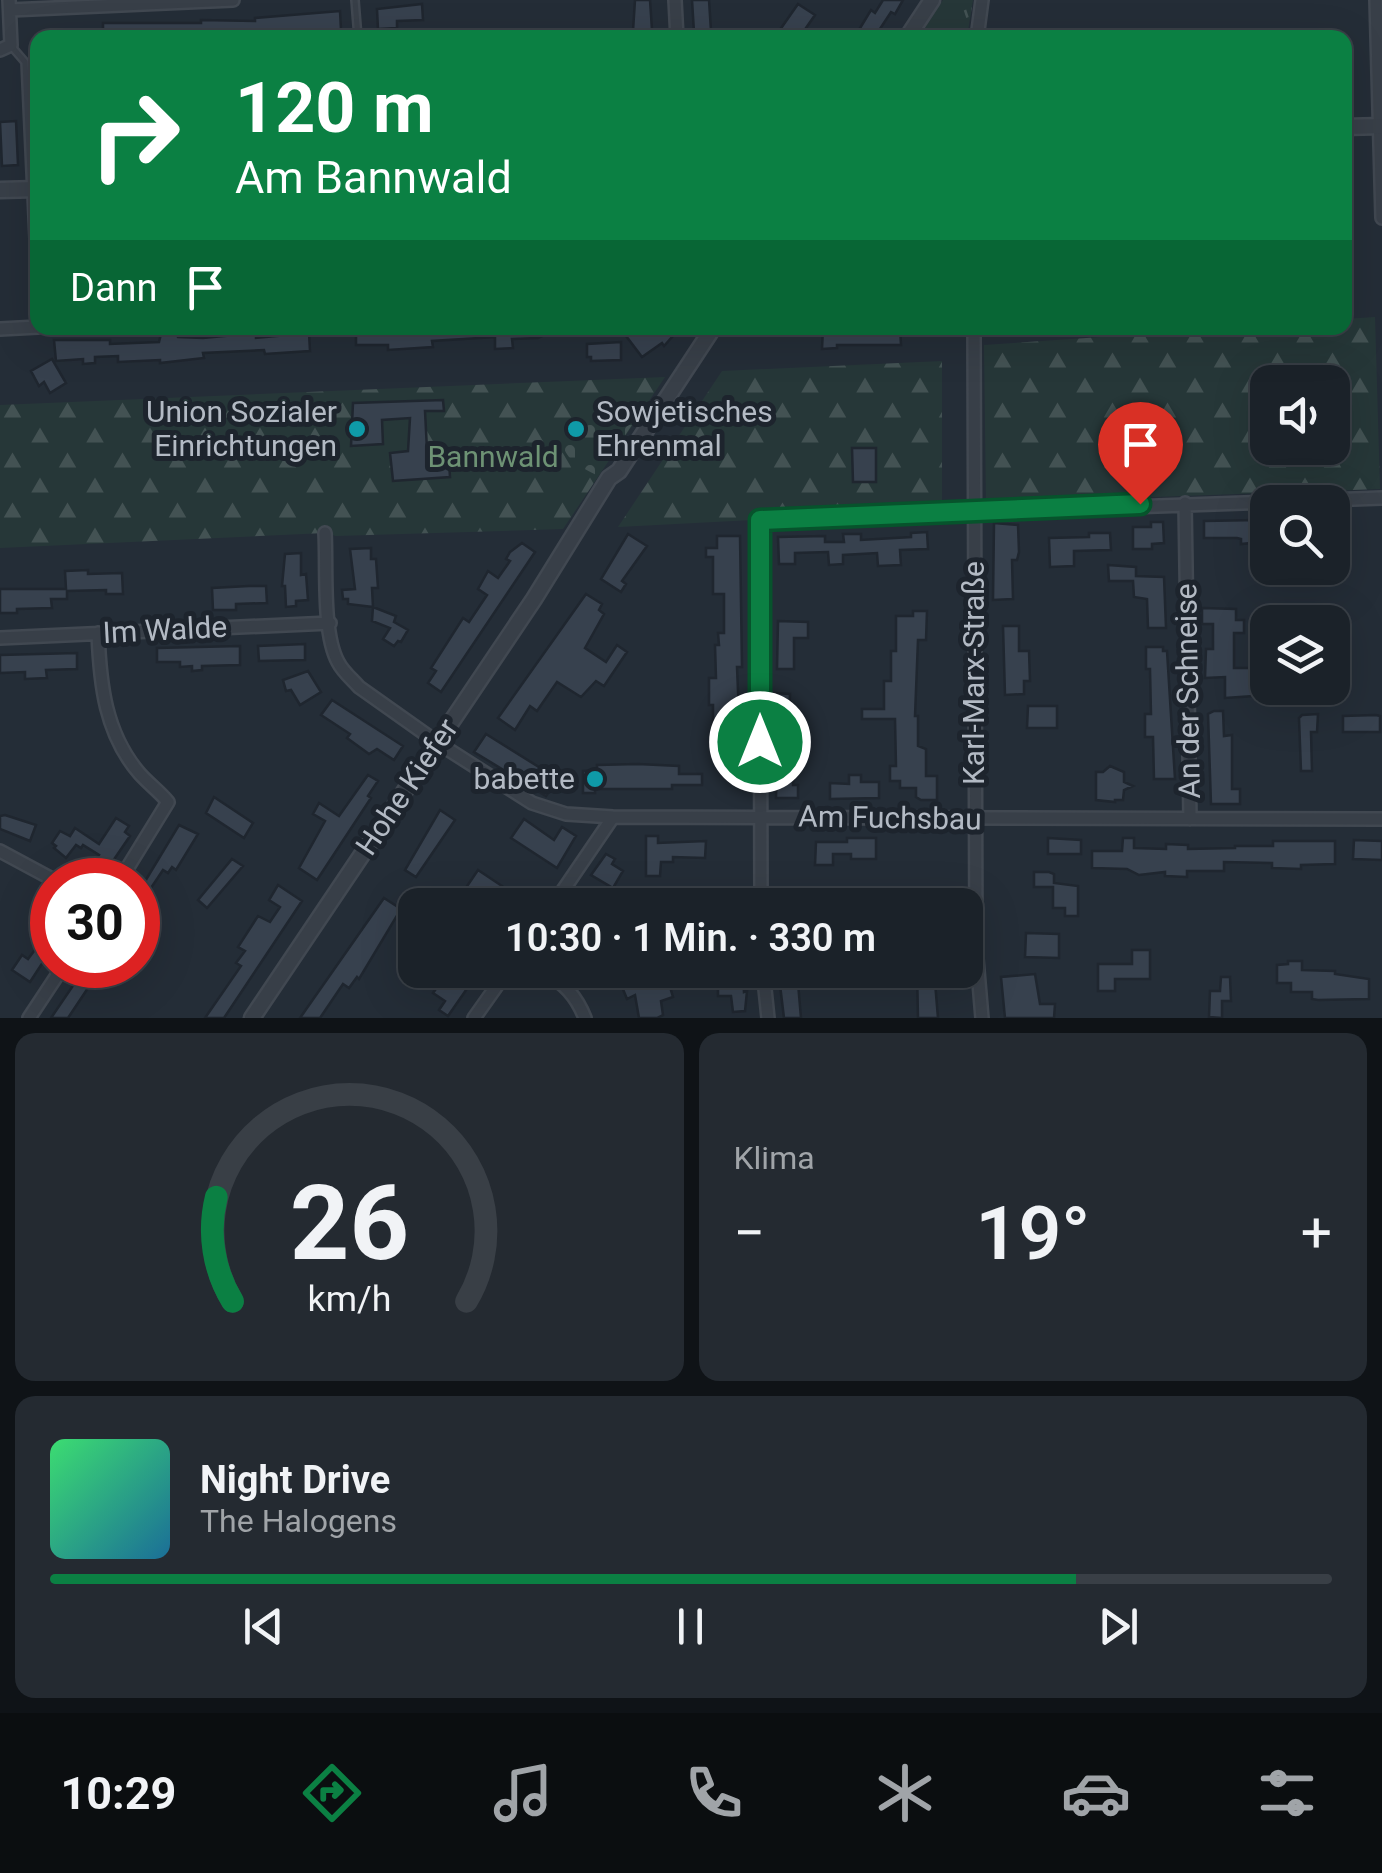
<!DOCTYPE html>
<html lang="de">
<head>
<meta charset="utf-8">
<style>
  body { margin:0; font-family:Roboto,sans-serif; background:#242a31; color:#f1f3f6; height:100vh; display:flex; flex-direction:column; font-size:38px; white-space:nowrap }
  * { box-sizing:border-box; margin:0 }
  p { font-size:32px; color:#a0a4a8 }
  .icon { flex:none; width:55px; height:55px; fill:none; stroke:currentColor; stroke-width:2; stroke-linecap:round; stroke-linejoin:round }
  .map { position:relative; height:1018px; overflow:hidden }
  .panel { display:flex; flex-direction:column; gap:15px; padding:15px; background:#0f1317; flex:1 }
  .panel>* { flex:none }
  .hud { position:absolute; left:30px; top:30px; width:1322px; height:305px; border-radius:20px; box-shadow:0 10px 40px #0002,0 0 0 2px #393f46; background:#0b8043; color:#fff; overflow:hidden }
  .tools { position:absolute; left:1250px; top:365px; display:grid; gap:20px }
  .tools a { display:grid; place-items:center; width:100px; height:100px; border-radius:20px; background:#1b2229; box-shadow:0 10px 40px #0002,0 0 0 2px #393f46; font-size:50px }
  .speed { position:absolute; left:30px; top:858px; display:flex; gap:20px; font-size:50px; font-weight:700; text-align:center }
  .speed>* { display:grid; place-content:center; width:130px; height:130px; border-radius:50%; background:#1b2229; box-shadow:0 10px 40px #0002,0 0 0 2px #393f46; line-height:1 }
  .speed .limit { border:15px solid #d22; background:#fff; color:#111 }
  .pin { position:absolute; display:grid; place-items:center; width:85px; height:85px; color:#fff; margin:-102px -42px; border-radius:50% 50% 50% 0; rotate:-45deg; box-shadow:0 0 10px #0007 }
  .pin .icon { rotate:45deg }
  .me { position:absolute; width:110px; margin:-55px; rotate:0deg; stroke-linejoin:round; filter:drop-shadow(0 0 8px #0008) }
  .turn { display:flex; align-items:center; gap:35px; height:210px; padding:0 40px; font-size:45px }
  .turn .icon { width:130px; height:130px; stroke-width:2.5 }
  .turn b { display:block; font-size:70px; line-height:85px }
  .then { display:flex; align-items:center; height:95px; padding:0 40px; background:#0003; gap:20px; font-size:38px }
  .big { font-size:75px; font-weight:600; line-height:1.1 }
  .panel .card { flex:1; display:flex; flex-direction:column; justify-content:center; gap:15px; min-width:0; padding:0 35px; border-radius:20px; background:#242a31 }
  .panel .dial { align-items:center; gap:0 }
  .dial svg { height:260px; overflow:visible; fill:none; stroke:#393f46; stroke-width:7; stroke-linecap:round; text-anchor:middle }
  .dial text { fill:#f1f3f6; stroke:none }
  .song { display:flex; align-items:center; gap:30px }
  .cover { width:120px; height:120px; border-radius:15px; background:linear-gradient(135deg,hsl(140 70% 55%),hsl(200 70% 35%)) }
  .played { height:10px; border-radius:5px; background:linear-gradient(90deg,#0b8043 80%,#393f46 80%) }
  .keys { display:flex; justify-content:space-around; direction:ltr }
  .heat { display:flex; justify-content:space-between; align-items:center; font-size:55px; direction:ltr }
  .panel .tiles { flex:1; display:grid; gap:15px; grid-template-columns:1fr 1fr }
  .card:last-child { grid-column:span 2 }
  .trip { position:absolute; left:398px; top:888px; width:585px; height:100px; border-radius:20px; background:#1b2229; box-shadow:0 10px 40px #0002,0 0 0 2px #393f46; font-weight:600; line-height:100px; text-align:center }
  .menu { display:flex; height:160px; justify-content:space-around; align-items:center; background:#0b0e10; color:#a0a4a8 }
  .menu .icon { width:70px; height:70px }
  .menu .active { color:#0b8043 }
  .menu b { font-size:45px; color:#f1f3f6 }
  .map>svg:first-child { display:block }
</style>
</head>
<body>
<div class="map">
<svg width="1382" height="1018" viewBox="0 0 1382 1018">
  <defs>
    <pattern id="grass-tufts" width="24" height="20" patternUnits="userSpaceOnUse" patternTransform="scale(2.5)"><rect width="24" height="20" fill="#263738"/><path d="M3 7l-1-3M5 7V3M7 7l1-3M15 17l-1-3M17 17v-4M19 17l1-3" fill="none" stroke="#435253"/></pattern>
    <pattern id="forest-firs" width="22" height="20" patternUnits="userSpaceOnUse" patternTransform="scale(2.5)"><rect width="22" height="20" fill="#263738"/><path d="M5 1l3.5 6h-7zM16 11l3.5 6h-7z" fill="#435253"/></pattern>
    <pattern id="cemetery-stones" width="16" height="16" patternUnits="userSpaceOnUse" patternTransform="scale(2.5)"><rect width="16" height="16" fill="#263738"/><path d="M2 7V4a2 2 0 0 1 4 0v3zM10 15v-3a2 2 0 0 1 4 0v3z" fill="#435253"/></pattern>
  </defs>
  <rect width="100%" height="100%" fill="#242d37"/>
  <path fill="url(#grass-tufts)" d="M943 0H973L967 37H918Z"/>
  <path fill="url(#forest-firs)" fill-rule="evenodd" d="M1375 317 1380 489 986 503 984 345 1234 328H1345V319ZM1268 382H1332V448H1268Z
    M942 361V504L752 513V520L618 527 722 371Z
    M665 377 563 529 336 536 325 533 0 548V405Z"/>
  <path fill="url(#cemetery-stones)" d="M600 410 632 425 598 476C589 471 577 466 571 459 549 435 575 411 600 410Z"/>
  <path fill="#37414e" stroke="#1f262f" stroke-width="2.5" d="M635 0H650L652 30 633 31Z
    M692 0H709L711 31 694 32Z
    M883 0H903L895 14 891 12 874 38H854L871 10 875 13Z
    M422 4 423 20 397 21V28L378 29 377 9Z
    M798 4 815 15 799 38H783L777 34Z
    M340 11 341 30 270 32V37L103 38V23H201V20L255 21V18Z
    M16 121 18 165 2 166 0 122Z
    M441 328H554L555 330 538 338 512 339 513 348 495 349V337L432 341 433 347 388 350V345H356V335L441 331Z
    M620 328H680L664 346 662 343 642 357Z
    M823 328H836L837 335 900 328 901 345H837V348L822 349Z
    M175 333 178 337 203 338 256 333V338L309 333 310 351 265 354 264 350 203 353 204 358 160 363V360L118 362V356L95 357V363L83 364V359L56 361 54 340H110V344L159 342 161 334Z
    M621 342V360L591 361V357H587V344Z
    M52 359 66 383 50 393 44 382 39 386 31 371Z
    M443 400 444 411H425L427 450 448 448 450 477 393 481 390 453 408 451 410 418 382 420 383 444 351 446 353 403Z
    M852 448H876V482H853Z
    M1258 520 1264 522 1265 533H1258V538L1251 539V543L1241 544V539L1237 538H1204V521Z
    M1151 522H1163L1164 543 1152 544V549H1133V527H1151Z
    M994 523 1018 525 1019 552 1017 560H1012L1013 599 993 600Z
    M927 532 928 549 900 550 901 565 878 566 877 553 843 555V564L829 565 828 552 795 553V564H779L778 537 825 536V542H844L843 534H861V540L911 537V533Z
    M1089 533H1110L1111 550 1074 551V566L1050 567 1049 538 1089 537Z
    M628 534 647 546 622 581 626 584 621 592 601 579Z
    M717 536H740L742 667H737L741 762H723V737H713V705H709V678H716L715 645H719L718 633H724V594H713V557H706V548H717Z
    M522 543 535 552 441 692 428 683 436 671 431 668 463 618 469 622 487 595 478 589 488 571 498 578 510 561 506 559 510 552Z
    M371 548V559H376L378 588H372L373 607 348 604V599H343L342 590 355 589 350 549Z
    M301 553V575L306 574 308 600 296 601V606L286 607 285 586H282L285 554Z
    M1108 565 1136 567V576L1164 577 1166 628H1148L1147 599 1134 597 1133 581H1109Z
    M88 570V574L122 573 123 594H106V590L67 591V599H51L52 608 17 609V613H0V589H66L65 571Z
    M249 586H266L267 603 236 604V610H213L212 588Z
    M586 594 602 604 599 610 604 614 585 648 606 662 617 645 627 652 604 686 596 681 581 697 557 682 537 711 530 706 515 730 498 718Z
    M373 607 396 616 394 622 408 630 401 642 398 641 394 646 383 639 390 628 372 621Z
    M1202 608 1236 609V620H1244V633H1234V668H1253L1254 696 1225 698V677L1205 678 1206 649H1213V624H1202Z
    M913 611H927L926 640H918L915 716H918V746L926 749V776H937V800H921L916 797V788H900V781H890V766H896L895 719H862V709H884V681H891V651H896V616H913Z
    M778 621 808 622V638H794V669H777Z
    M1003 626H1019V651H1029L1030 681H1024V694L1005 695Z
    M305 644V660L259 661 258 646Z
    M240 646V665L202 666V670L192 671V666L180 667V662H157V648Z
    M1146 647H1163V651H1167L1175 779H1154L1153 737H1145V714H1151L1150 669H1146Z
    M77 653V669L46 670 47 678 25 679V672L0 673V655Z
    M308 671 321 692 300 705 291 690 286 691 283 680Z
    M774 693 790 694 789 714 801 716V732H793V785H798V798H776L778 703H773Z
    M332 700 403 746 394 760 377 749 369 754 347 738 350 734 321 715Z
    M1028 706H1057V728H1027Z
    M1214 711H1223L1224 736 1232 735V789H1240V804H1211L1208 714Z
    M1318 714 1317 732H1311L1312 771H1301L1299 718 1302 715Z
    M1376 715 1380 716V732H1343V716Z
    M486 734 558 779 546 796 474 752Z
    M638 764 679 766V774H702V785H672V789H595V793H583V771L597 770V765Z
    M1110 766 1124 772V782L1133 786 1124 790 1123 800H1115V802L1096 800V772H1103Z
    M368 775 378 781 368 796 371 798 317 880 299 868 325 821 313 814 319 803 339 816Z
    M849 775H861V782H879V798L830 799V783L849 784Z
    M214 797 253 823 244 838 206 813Z
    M440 810 455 820 416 877 405 870Z
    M5 815 36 825 30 841 0 829V816Z
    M116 818 129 826 125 832 130 836 102 877 90 869 99 855 83 845 81 848 76 845 66 858 54 848 56 846 52 843 60 831 70 836 75 828 99 844Z
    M524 819 554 840 562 827 576 836 557 868 511 838Z
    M179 825 198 834 176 870 172 867 168 873 163 870 151 888 144 883Z
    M646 836H658V843L706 841 705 858 673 857V862H661L660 876H646Z
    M847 838H876V859H851V854H833V865H815L816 842H847Z
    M1048 838 1081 840V854H1048Z
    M1123 838H1134V848L1166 849V844L1188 845V849L1235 848V846H1273V841H1335V864L1301 865V869L1272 868V863L1224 862V871H1187V877L1165 876V872L1139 875 1127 869 1092 868V851H1122Z
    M1354 840 1382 841V860L1353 859Z
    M606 854 615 859 612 864 623 871 613 888 591 875Z
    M232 859 243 866 207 908 198 900Z
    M478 870 508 890 498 905H471L459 898Z
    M1034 872H1049L1054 874V883L1078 886V916H1065V908H1053V887H1034Z
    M278 885 302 901 224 1018H205L241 966 236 963 245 951 238 947 258 916 270 922 280 907 269 900Z
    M384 898 401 909 359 979 357 977 349 988 343 984 320 1018H300Z
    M52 924V959L47 956 30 982 12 970 22 955 28 959 40 943 35 939 40 931 45 934Z
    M1026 933 1059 934V958L1025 957Z
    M1132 950H1150V979H1115V991H1098V964H1132Z
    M1288 961H1302V970L1335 971V974L1369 979V999L1318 1000 1312 999V992H1291V983H1277V965L1288 964Z
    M87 965 98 973 68 1018H51Z
    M464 970H485L476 986 471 983 448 1016 439 1010 445 1001 433 993 448 972 459 980Z
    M642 970H647L652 982 667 977 673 997 661 1001 663 1015 657 1018H639L635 995 627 999 620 982Z
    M718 970H743L744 992 747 991 745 1011 733 1012 731 996H718Z
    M917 970H934L938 1018H918Z
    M1035 974 1040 1004H1055L1054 1018H1005L1001 977Z
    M1221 977H1230L1231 1001H1222V1018L1209 1017 1210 991H1220Z
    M798 983 801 1018H784L780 985Z"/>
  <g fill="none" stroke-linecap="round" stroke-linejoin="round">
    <g stroke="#414851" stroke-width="10">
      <path id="service" d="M355 0 358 38
        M494 38 506 34 513 38
        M12 47 25 62 37 327"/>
    </g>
    <g stroke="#414851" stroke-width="16">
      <path id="minor" d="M675 0 677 38
        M1376 0 1382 218
        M10 10 233 0
        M977 38 982 0
        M0 50 11 45 9 0
        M974 328 976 947 982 1018
        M0 329 38 327
        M1185 503 1190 819
        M325 533C327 567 322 633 338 662 343 672 352 679 359 687L438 743 532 803 566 814 613 817 1382 819
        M98 633C100 684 105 734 140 774 149 784 160 792 168 802L120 880
        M0 638 330 623
        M0 851 54 880
        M553 905 613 817
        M761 905 760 520 1382 498
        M543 970C564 984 576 995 585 1018
        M763 970 768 1018
        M29 1018 64 965
        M474 1018 508 970"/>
    </g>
    <g stroke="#414851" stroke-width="19">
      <path id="tertiary" d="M907 38 932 0
        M1345 127 1382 126
        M0 190 38 189
        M252 1018 534 599 609 478 619 471 713 328"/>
    </g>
    <use href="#service" stroke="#383f48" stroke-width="5"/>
    <use href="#minor" stroke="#383f48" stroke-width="11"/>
    <use href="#tertiary" stroke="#383f48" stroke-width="14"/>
  </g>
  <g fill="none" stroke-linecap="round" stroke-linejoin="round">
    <g stroke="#07532c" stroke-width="25">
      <path id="route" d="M760 742V520L1140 504"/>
    </g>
    <use href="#route" stroke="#0b8043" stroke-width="18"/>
  </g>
  <g fill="#0f9aa8" stroke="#1d242d" stroke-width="4">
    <circle cx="357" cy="429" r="10"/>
    <circle cx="576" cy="429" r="10"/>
    <circle cx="595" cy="779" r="10"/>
  </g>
  <g text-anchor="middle" stroke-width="10" stroke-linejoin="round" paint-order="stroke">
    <g font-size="30" fill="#b3bac4" stroke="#1d242d" text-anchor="end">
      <text x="337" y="422">Union Sozialer<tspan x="337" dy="34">Einrichtungen</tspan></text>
      <text x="596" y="422" text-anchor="start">Sowjetisches<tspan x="596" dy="34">Ehrenmal</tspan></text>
      <text x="575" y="789">babette</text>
    </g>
    <g font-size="30" fill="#6d9274" stroke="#1d242d">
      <text x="493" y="467">Bannwald</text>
    </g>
    <g font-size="30" fill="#b3bac4" stroke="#1d242d">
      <text transform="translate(165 630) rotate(-3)" y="10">Im Walde</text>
      <text transform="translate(974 673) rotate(-90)" y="10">Karl-Marx-Straße</text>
      <text transform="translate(1188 691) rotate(-91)" y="10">An der Schneise</text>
      <text transform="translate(407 787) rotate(-56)" y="10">Hohe Kiefer</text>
      <text transform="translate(890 818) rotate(1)" y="10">Am Fuchsbau</text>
    </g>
  </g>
</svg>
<div class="tools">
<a><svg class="icon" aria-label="sound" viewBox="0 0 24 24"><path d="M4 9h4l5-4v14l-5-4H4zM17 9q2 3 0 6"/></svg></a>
<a><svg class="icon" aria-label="search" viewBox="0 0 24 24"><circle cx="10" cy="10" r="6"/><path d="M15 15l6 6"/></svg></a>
<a><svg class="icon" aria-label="layers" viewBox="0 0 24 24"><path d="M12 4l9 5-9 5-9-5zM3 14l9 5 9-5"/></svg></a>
</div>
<div class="speed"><div class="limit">30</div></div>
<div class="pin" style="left:1140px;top:504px;background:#d93025"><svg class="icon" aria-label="arrive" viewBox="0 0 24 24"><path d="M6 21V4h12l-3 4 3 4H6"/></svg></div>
<svg class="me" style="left:760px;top:742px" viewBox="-20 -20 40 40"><circle r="17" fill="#0b8043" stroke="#fff" stroke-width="3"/><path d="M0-11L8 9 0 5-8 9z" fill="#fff"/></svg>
<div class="trip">10:30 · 1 Min. · 330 m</div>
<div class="hud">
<div class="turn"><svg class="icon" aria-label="right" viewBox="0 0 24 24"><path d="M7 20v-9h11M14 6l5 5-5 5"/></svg><div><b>120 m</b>Am Bannwald</div></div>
<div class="then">Dann<svg class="icon" aria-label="arrive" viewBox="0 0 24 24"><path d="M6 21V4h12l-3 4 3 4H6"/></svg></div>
</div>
</div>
<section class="panel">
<div class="tiles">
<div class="card dial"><svg viewBox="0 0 100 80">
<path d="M14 69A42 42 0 1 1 86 69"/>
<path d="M14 69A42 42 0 0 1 9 37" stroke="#0b8043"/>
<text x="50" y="56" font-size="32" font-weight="700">26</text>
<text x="50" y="72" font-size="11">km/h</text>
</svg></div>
<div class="card"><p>Klima</p>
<div class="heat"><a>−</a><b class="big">19°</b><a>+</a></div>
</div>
<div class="card">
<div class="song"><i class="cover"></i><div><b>Night Drive</b><p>The Halogens</p></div></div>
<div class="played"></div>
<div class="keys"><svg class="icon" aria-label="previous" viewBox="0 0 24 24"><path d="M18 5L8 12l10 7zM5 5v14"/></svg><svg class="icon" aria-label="pause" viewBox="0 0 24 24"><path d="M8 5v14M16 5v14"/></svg><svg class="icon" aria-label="next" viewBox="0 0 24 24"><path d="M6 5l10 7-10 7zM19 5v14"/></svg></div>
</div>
</div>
</section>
<nav class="menu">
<b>10:29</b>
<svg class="icon active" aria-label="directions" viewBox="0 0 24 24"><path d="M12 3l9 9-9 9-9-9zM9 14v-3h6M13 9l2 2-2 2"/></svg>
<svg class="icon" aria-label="music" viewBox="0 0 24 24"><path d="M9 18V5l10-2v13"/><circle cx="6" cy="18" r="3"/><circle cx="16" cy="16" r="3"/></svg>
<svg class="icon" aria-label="phone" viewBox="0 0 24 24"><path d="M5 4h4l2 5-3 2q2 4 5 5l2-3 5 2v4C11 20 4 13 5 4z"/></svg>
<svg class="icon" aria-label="climate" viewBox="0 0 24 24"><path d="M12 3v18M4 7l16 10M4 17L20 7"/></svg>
<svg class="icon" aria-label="car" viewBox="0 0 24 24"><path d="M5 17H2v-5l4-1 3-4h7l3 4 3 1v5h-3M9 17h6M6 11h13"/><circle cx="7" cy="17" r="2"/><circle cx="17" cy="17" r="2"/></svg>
<svg class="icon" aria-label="filters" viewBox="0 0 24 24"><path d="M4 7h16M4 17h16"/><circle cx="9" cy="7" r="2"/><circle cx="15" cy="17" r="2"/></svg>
</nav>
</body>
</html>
